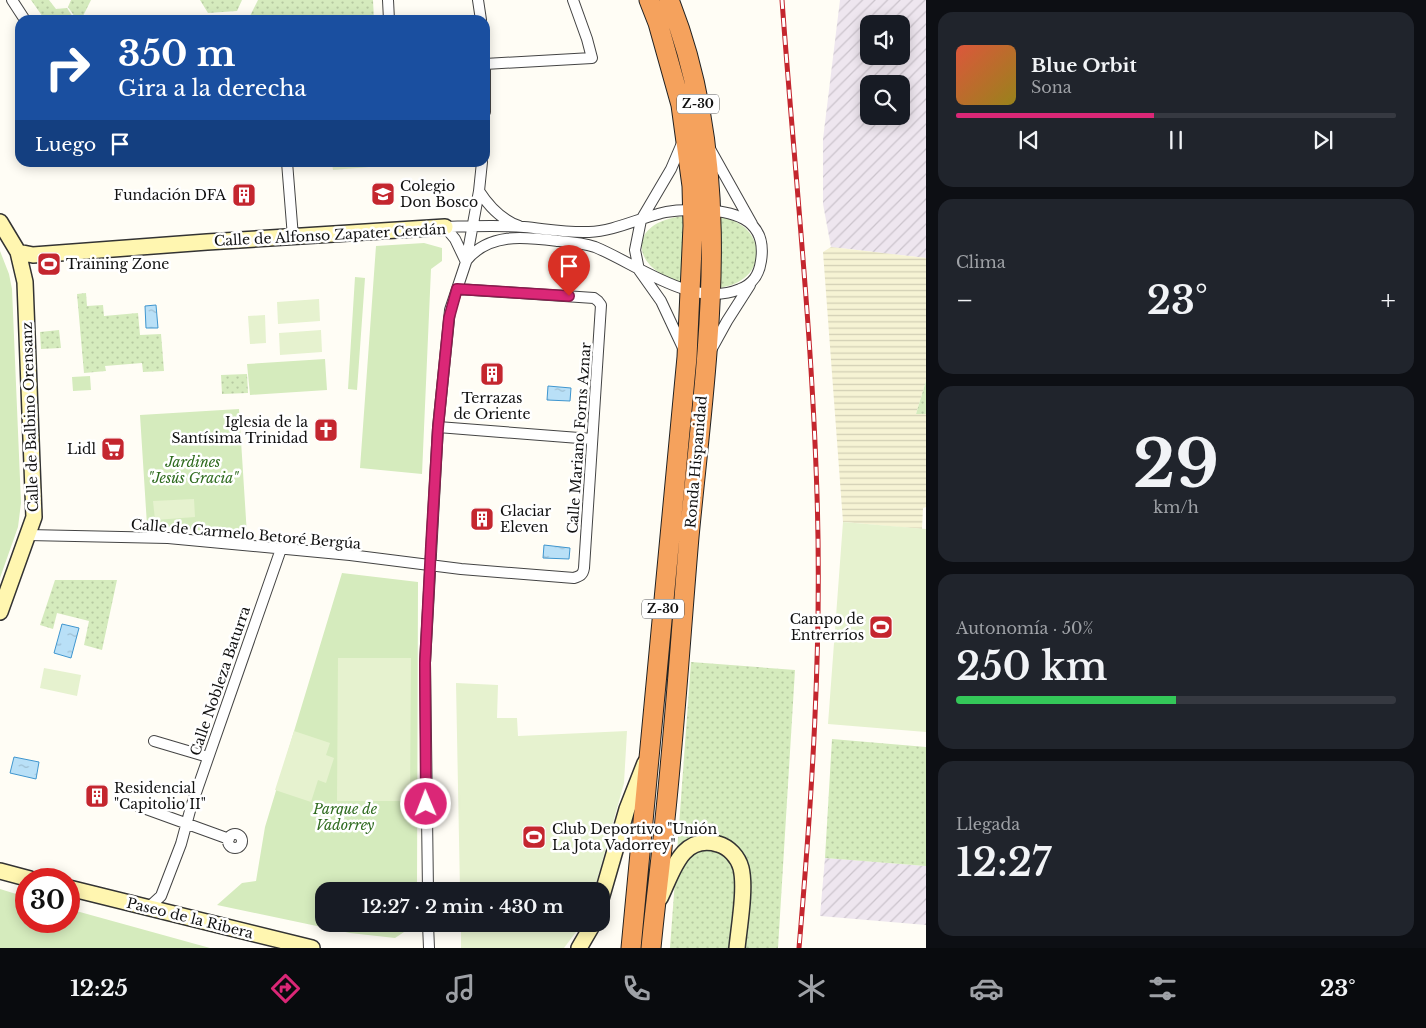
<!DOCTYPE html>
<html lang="es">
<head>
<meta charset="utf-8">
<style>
  body { margin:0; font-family:"Libre Baskerville",serif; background:#20242c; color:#f1f3f6; height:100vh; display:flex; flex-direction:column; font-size:19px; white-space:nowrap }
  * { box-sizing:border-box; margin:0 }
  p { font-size:16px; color:#9ea1a6 }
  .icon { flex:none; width:28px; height:28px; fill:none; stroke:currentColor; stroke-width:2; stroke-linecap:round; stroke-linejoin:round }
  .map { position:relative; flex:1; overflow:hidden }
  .panel { display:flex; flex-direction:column; gap:12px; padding:12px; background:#0d0f14; width:500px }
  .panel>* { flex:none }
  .hud { position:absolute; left:15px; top:15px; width:475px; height:152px; border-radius:15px; box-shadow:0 2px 12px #0003; background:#1a4fa0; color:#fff; overflow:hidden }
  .fabs { position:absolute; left:860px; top:15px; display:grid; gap:10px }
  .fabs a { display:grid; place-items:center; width:50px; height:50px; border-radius:10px; background:#171b24; box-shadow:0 2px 12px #0003; font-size:25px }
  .speed { position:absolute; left:15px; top:868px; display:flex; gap:10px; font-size:25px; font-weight:700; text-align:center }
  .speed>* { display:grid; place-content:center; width:65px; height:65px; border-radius:50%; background:#171b24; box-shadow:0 2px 12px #0003; line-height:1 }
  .speed .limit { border:8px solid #d22; background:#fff; color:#111 }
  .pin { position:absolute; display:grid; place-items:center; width:42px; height:42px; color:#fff; margin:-51px -21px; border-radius:50% 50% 50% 0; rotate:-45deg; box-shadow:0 0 5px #0007 }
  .pin .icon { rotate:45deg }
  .me { position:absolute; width:55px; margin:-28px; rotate:359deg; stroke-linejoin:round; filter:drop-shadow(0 0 4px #0008) }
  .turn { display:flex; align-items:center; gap:18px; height:105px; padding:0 20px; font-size:22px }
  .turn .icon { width:65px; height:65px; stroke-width:2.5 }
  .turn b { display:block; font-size:35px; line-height:42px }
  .then { display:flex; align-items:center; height:48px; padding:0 20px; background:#0003; gap:10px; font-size:19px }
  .big { font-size:38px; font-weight:600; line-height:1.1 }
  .panel .widget { flex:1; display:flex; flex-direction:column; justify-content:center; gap:8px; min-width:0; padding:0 18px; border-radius:15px; background:#20242c }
  .panel .dial { align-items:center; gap:0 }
  .dial b { font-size:65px; line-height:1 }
  .song { display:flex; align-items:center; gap:15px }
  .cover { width:60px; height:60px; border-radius:8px; background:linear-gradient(135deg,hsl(10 70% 55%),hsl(50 70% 35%)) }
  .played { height:5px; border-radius:2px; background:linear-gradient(90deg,#db2777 45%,#363941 45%) }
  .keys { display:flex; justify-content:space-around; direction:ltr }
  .heat { display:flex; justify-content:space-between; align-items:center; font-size:28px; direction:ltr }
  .charge { height:8px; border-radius:4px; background:linear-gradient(90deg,#34c759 50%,#363941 0) }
  .trip { position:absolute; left:315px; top:882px; width:295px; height:50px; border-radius:15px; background:#171b24; box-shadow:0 2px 12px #0003; font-weight:600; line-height:50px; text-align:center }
  .menu { display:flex; height:80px; justify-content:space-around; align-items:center; background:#090b0e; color:#9ea1a6 }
  .menu .icon { width:35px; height:35px }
  .menu .active { color:#db2777 }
  .menu b { font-size:22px; color:#f1f3f6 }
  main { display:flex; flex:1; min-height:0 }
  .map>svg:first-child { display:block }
</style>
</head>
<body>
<main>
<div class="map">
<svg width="926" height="948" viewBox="0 0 926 948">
  <defs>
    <pattern id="industrial-furrows" width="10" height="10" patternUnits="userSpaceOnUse" patternTransform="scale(1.25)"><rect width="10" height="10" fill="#eee6ef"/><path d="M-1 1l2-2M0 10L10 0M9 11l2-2" fill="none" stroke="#cbc4cc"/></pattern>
    <pattern id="farmland-rules" width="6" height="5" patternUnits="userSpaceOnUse" patternTransform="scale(1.25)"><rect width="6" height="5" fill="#f6f3d4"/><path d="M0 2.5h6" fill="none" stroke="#d2cfb5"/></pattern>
    <pattern id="grass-dots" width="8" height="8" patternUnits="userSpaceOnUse" patternTransform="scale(1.25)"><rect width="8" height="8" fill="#d5ebbd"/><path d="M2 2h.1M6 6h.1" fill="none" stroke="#b6c8a1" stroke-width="1.8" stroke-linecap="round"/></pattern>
    <pattern id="water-ripples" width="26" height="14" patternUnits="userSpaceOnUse" patternTransform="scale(1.25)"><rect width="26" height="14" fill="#b9e0f7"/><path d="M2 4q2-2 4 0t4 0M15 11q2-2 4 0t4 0" fill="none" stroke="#9ebfd3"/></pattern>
  </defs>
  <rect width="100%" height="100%" fill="#fffdf5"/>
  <path fill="url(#industrial-furrows)" fill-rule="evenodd" d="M840 0H926V258L831 247 823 204V139ZM869 24H901V56H869ZM869 84H901V116H869Z
    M825 858 926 866V925L820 916Z"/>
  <path fill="url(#farmland-rules)" d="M831 247 926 258V381L916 414H926V507L923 508 922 529 843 522 823 252Z"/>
  <path fill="url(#grass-dots)" d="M31 0H49L56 9 67 8 75 20H45Z
    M71 0H91L81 20H77L68 7Z
    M200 0H242L237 11 208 13Z
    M258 0H373L374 20H248Z
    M684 216V283C630 270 625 222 684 216Z
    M719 217C768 223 771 282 718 288Z
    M86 293 87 306 103 305 104 316 138 313 140 335 161 334 164 371 143 372 142 363 105 366 106 371 84 373 77 294Z
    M59 330 61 348 41 349 40 332Z
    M247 374 248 393 222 394 221 375Z
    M926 381V414H916Z
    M55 580H117L102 650 84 645 89 621 57 613 53 629 40 625Z
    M691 662 795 670 778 948H670Z
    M832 739 926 747V866L825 858Z"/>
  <path fill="#d5ebbd" d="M424 243 442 248V261L431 269 422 474 360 468 376 246Z
    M0 251 9 274 12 289 21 503 18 527 0 578Z
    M355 277 365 278 357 390 348 389Z
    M325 359 327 390 250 395 247 364Z
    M90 376 91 390 73 391 72 377Z
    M239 409 247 535 147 525 140 415Z
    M342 573 418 582 417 891H324V924H412L410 928 395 938 350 933 217 905 242 883 256 881 265 827Z
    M0 889 26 897V921H69V909L210 948H0Z"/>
  <path fill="#e6f2cf" d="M332 163H368L369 167 333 170Z
    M319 299 320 321 278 324 277 302Z
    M265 315 266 343 250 344 248 316Z
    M321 330 322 352 280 355 279 333Z
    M194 499 195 517 155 520 153 501Z
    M843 522 926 529V732L828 724Z
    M338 658H411L410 801H337Z
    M44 668 81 675 77 696 40 688Z
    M456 683 498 685 497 718H517L518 736 627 731 624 783 594 891H460Z
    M294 731 330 743 326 755 334 758 326 783 318 780 311 802 275 790Z
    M461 924H582L564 948H461Z"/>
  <path fill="url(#water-ripples)" stroke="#3f96cf" d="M156 305 158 328H146L145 306Z
    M548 386 571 388 570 401 547 400Z
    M544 545 570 548 569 559 543 558Z
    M62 624 79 628 71 658 54 653Z
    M14 757 39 762 36 779 10 773Z"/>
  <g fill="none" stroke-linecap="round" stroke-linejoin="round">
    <g stroke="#444" stroke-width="12">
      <path id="street" d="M12 0 25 20
        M388 0 389 20
        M478 0 481 20
        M485 63V112
        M485 64 592 58 587 39 573 0
        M683 141 671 169 641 220 635 250 639 270 661 301 683 348
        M710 149 752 224
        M287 162 293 237
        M479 191C488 205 502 220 519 226
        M445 227C471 226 498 225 524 227 546 229 567 233 589 232 613 231 635 220 658 214 670 210 683 210 696 210 730 210 768 217 761 261 759 275 753 284 740 289 692 309 637 264 595 247 583 243 570 242 558 241 525 237 489 232 466 261
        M445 227 455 239 466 262
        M711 350 727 321 750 285
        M438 427 592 439
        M28 535 168 538 350 555 461 569 574 578C580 576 583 575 584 568L601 305 598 301 594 298 457 289
        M154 741 208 757
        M138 806 229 839
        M228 841a7 7 0 1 1 14 0a7 7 0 1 1-14 0Z
        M428 891 425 663 438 427 450 310 466 262 479 191 482 162
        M148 908 161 896 181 844 191 807 281 549
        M428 924 429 948"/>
    </g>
    <g stroke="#333" stroke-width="18">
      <path id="secondary" d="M0 222 18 252 25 282 34 517 0 612
        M18 252 33 255 207 242 445 227
        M0 871 30 879
        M69 888 312 948
        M660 898C672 874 681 833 718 844 729 847 738 857 741 868 746 888 739 927 737 948
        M601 899 627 809 645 763
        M579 948 593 924"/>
    </g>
    <g stroke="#222" stroke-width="21">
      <path id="highway" d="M631 948 687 357 693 226 692 186 681 105 658 23 649 0
        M651 948C655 905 661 862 665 819 675 725 681 631 689 537 706 358 738 172 669 0"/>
    </g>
    <use href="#street" stroke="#fff" stroke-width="10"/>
    <use href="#secondary" stroke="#fff6b0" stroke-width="15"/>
    <use href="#highway" stroke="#f5a25d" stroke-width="19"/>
    <g stroke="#c4262e" stroke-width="5">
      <path id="rail" d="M782 0C794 165 812 330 817 495 822 647 812 797 799 948"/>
    </g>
    <use href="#rail" stroke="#fff" stroke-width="3" stroke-dasharray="9" stroke-linecap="butt"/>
  </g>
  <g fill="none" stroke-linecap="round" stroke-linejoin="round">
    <g stroke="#8e194d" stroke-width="12">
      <path id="route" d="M426 804 425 663 431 546 438 428 449 318 457 289 569 296"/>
    </g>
    <use href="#route" stroke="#db2777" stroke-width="9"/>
  </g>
  <defs>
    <g id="school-square" transform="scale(1.25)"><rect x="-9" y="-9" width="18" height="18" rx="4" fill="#c4262e" stroke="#fff"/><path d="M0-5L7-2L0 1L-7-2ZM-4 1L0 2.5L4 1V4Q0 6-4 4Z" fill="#fff"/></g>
    <g id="building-square" transform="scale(1.25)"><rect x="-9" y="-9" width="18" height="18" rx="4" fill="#c4262e" stroke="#fff"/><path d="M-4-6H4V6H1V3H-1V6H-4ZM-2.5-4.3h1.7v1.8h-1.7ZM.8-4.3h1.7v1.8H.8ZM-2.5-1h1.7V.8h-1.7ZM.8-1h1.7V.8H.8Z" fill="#fff"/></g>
    <g id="stadium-square" transform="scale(1.25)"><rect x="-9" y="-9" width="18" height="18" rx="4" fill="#c4262e" stroke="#fff"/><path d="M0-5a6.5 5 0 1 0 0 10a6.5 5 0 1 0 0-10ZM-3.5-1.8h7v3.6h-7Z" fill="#fff"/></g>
    <g id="church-square" transform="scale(1.25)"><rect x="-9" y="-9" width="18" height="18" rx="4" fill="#c4262e" stroke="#fff"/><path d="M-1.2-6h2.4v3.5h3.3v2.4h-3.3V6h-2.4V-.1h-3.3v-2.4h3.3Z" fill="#fff"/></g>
    <g id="supermarket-square" transform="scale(1.25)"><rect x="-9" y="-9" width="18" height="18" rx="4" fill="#c4262e" stroke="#fff"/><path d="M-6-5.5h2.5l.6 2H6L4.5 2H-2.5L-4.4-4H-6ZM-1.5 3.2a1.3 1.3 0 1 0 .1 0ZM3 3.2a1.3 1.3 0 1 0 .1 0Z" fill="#fff"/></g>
  </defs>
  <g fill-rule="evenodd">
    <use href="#school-square" x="383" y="194"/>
    <use href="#building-square" x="244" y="195"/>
    <use href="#stadium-square" x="49" y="264"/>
    <use href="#building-square" x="492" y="374"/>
    <use href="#church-square" x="326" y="430"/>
    <use href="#supermarket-square" x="113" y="449"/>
    <use href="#building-square" x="482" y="519"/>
    <use href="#stadium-square" x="881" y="627"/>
    <use href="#building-square" x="97" y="796"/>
    <use href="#stadium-square" x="534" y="837"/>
  </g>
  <g text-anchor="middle" stroke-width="5" stroke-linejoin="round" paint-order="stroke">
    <g fill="#fff" stroke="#585858" stroke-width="1">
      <rect x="677" y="94.5" width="42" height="19" rx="4"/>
      <rect x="642" y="599.5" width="42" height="19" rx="4"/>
    </g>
    <g font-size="12" font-weight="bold" fill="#111">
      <text x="698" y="108">Z-30</text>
      <text x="663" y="613">Z-30</text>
    </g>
    <g font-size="14" fill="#111" stroke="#fff" text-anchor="start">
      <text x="400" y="191">Colegio<tspan x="400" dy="16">Don Bosco</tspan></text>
      <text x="226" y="200" text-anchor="end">Fundación DFA</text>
      <text x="66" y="269">Training Zone</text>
      <text x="492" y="403" text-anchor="middle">Terrazas<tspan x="492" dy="16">de Oriente</tspan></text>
      <text x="308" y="427" text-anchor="end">Iglesia de la<tspan x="308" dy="16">Santísima Trinidad</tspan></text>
      <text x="96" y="454" text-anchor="end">Lidl</text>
      <text x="500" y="516">Glaciar<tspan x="500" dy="16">Eleven</tspan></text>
      <text x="864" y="624" text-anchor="end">Campo de<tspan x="864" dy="16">Entrerríos</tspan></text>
      <text x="114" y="793">Residencial<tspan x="114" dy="16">"Capitolio II"</tspan></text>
      <text x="552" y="834">Club Deportivo "Unión<tspan x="552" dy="16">La Jota Vadorrey"</tspan></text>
    </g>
    <g font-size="14" fill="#111" stroke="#fff">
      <text transform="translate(330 235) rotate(-3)" y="5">Calle de Alfonso Zapater Cerdán</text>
      <text transform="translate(30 417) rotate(-92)" y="5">Calle de Balbino Orensanz</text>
      <text transform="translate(579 438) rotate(-86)" y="5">Calle Mariano Forns Aznar</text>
      <text transform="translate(696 462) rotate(-85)" y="5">Ronda Hispanidad</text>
      <text transform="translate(246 534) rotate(5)" y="5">Calle de Carmelo Betoré Bergúa</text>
      <text transform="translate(220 681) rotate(-71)" y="5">Calle Nobleza Baturra</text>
      <text transform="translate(190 918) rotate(14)" y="5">Paseo de la Ribera</text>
    </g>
    <g font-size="14" font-style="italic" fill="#2f6b1f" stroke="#fff">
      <text x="193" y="467">Jardines<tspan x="193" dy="16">"Jesús Gracia"</tspan></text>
      <text x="345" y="814">Parque de<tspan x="345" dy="16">Vadorrey</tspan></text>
    </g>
  </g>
</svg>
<div class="fabs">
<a><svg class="icon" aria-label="sound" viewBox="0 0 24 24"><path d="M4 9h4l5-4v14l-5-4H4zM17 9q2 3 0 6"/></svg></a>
<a><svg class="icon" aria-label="search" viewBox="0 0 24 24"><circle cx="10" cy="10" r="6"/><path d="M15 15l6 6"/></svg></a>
</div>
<div class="speed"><div class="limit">30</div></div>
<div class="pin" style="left:569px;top:296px;background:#d93025"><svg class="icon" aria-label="arrive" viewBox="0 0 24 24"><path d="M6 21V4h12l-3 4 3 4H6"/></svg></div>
<svg class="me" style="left:426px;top:804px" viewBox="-20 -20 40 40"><circle r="17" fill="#db2777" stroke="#fff" stroke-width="3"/><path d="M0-11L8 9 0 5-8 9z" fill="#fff"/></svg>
<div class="trip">12:27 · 2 min · 430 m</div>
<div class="hud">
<div class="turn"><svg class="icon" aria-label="right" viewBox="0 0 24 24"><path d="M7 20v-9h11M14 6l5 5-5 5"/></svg><div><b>350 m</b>Gira a la derecha</div></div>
<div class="then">Luego<svg class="icon" aria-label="arrive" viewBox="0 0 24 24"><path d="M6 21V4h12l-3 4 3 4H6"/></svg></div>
</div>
</div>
<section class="panel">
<div class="widget">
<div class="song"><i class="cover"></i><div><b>Blue Orbit</b><p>Sona</p></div></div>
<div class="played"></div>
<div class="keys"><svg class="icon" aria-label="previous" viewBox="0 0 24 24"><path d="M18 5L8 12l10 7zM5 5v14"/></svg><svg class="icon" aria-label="pause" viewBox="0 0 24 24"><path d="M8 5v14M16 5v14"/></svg><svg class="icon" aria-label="next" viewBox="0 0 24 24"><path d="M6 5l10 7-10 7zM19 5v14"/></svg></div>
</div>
<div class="widget"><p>Clima</p>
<div class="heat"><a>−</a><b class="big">23°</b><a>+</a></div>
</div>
<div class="widget dial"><b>29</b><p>km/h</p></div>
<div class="widget"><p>Autonomía · 50%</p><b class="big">250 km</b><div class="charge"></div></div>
<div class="widget"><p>Llegada</p><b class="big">12:27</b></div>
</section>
</main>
<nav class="menu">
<b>12:25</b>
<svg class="icon active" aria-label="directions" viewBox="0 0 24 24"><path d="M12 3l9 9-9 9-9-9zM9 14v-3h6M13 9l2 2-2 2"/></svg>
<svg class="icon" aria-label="music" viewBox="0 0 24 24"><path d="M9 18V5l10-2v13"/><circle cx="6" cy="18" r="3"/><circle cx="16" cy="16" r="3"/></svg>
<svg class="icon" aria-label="phone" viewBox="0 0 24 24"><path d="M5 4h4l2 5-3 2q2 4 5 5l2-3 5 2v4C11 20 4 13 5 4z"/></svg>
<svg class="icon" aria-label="climate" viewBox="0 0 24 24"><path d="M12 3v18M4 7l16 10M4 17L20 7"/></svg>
<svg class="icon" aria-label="car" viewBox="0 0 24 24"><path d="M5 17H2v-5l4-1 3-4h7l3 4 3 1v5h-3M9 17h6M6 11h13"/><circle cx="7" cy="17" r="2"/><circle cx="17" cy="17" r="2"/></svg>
<svg class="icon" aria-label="filters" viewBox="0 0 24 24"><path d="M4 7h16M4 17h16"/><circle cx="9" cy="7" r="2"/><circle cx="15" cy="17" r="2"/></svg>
<b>23°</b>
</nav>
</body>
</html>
